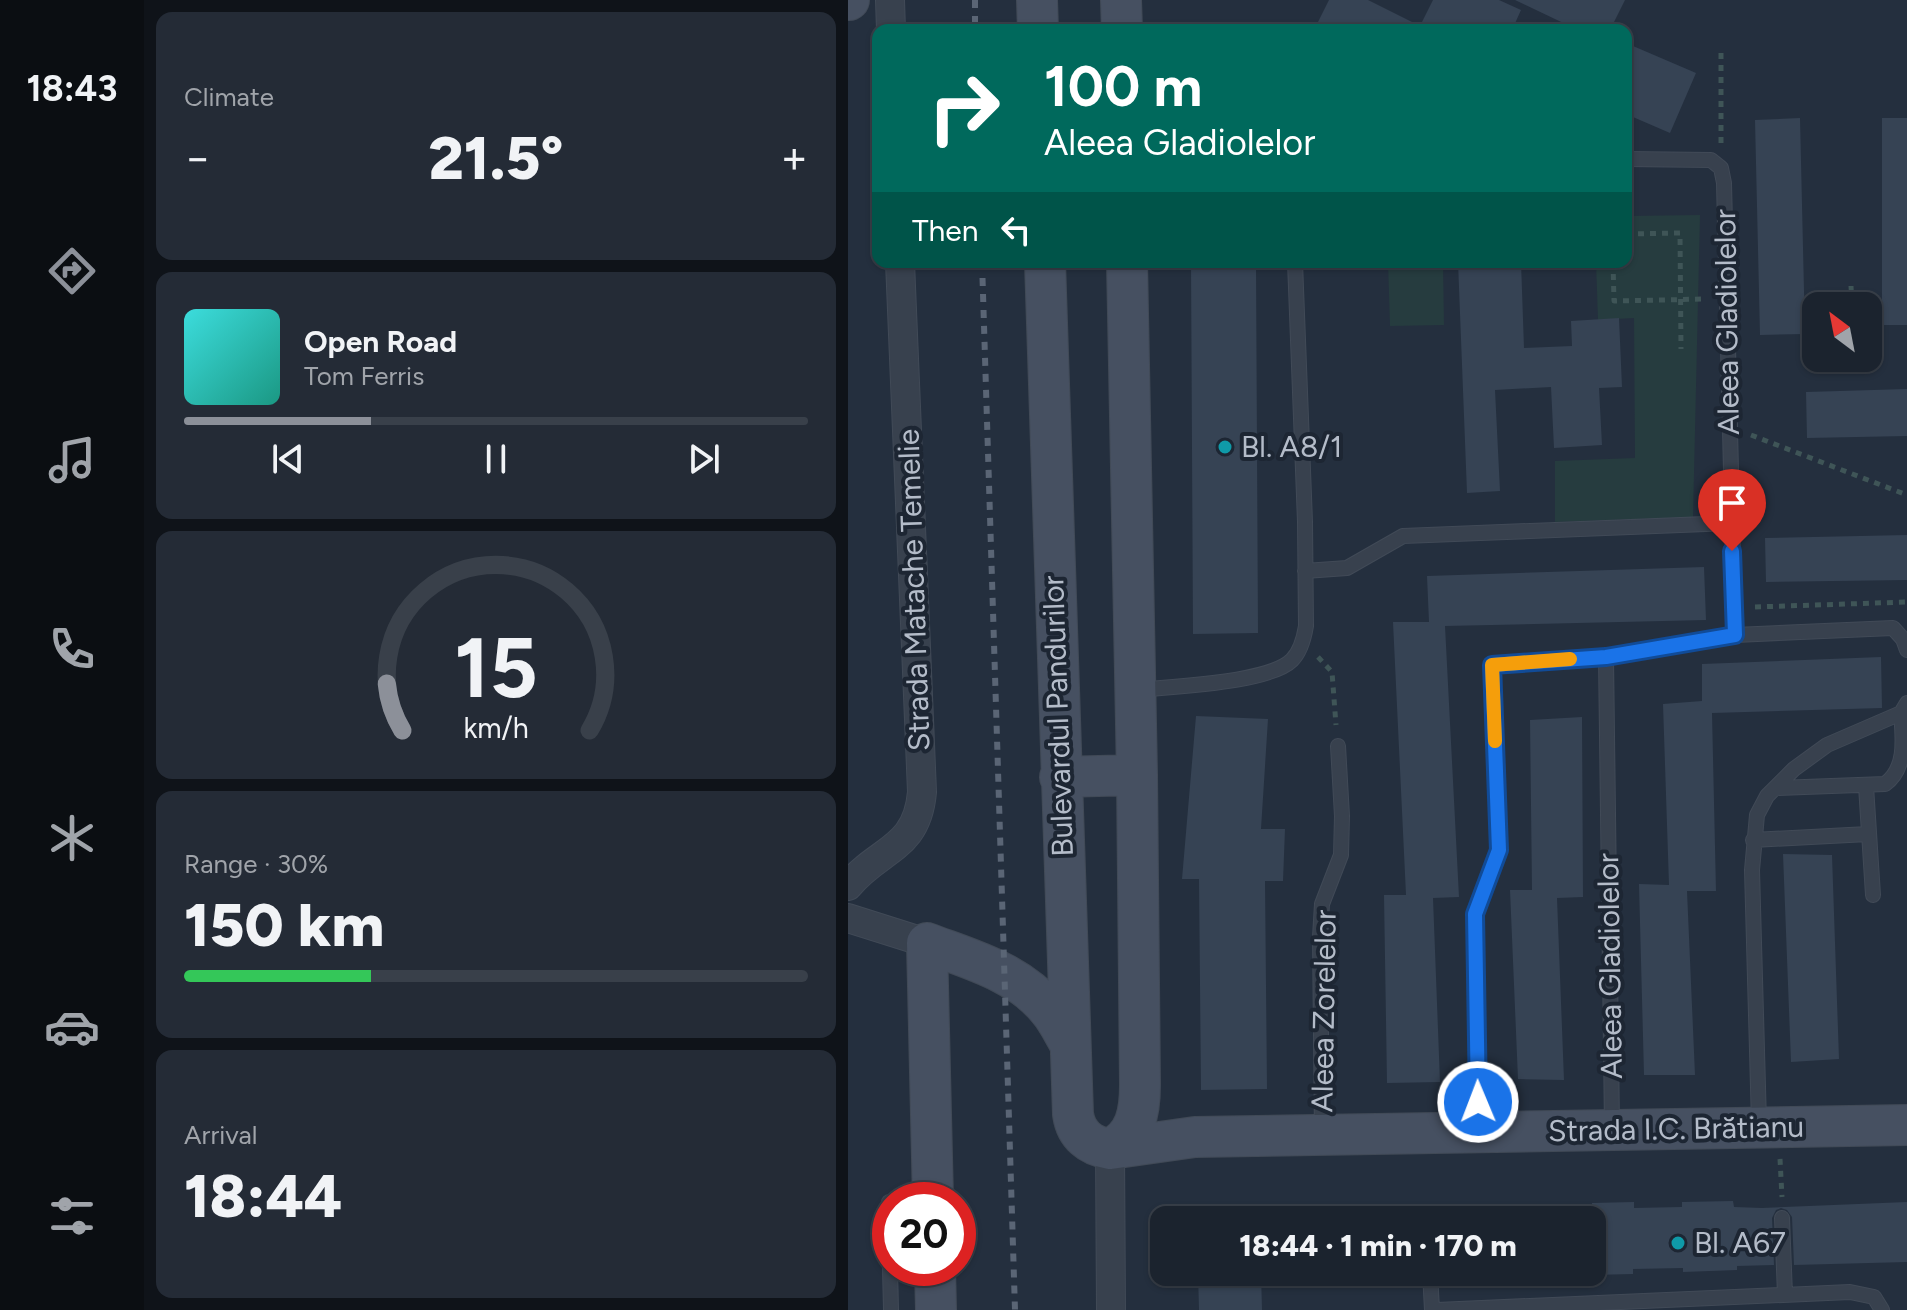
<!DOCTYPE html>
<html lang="en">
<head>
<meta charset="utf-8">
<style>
  body { margin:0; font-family:Figtree,sans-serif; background:#242b36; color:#f1f3f6; height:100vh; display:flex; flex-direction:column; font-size:30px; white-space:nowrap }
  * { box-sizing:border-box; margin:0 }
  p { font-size:26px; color:#a0a4aa }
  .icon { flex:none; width:44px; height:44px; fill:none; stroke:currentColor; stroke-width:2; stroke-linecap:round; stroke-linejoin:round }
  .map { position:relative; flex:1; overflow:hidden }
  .drawer { display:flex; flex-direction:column; gap:12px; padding:12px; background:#0f1319; width:704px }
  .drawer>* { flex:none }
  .banner { position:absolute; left:24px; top:24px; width:760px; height:244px; border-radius:16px; box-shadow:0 2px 6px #0004,0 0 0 2px #39404a; background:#00695c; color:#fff; overflow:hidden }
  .needle { width:52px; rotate:328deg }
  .controls { position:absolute; left:954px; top:292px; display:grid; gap:16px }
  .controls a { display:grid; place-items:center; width:80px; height:80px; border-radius:16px; background:#1b232e; box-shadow:0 2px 6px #0004,0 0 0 2px #39404a; font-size:40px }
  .speed { position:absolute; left:24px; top:1182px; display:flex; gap:16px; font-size:40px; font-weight:700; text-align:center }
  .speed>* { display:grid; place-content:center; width:104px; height:104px; border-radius:50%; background:#1b232e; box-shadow:0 2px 6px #0004,0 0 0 2px #39404a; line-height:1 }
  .speed .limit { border:12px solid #d22; background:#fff; color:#111 }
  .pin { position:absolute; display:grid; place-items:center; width:68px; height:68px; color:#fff; margin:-82px -34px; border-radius:50% 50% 50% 0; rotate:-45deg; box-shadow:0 0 8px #0007 }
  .pin .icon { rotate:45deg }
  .me { position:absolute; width:88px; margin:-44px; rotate:359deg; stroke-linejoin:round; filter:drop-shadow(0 0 6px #0008) }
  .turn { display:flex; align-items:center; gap:28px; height:168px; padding:0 40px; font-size:36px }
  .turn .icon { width:104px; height:104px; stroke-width:2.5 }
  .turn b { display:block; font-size:56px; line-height:68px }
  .then { display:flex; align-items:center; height:76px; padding:0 40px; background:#0003; gap:16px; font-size:30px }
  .big { font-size:60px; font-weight:800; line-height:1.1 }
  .drawer .tile { flex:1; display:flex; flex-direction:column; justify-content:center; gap:12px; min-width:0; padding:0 28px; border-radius:16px; background:#242b36 }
  .drawer .dial { align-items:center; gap:0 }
  .dial svg { height:208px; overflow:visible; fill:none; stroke:#39404a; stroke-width:7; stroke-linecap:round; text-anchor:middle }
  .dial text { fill:#f1f3f6; stroke:none }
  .song { display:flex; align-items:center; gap:24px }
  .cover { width:96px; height:96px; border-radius:12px; background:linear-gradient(135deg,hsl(180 70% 55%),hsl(170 70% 35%)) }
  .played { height:8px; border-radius:4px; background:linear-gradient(90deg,#8c9099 30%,#39404a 30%) }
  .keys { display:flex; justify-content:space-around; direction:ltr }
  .heat { display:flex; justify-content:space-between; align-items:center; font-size:44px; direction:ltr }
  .charge { height:12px; border-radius:6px; background:linear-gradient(90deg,#34c759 30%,#39404a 0) }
  .trip { position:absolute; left:302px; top:1206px; width:456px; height:80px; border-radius:16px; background:#1b232e; box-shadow:0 2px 6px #0004,0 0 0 2px #39404a; font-weight:800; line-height:80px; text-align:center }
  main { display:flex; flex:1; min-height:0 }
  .dock { display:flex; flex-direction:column; width:144px; justify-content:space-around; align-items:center; background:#0b0e12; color:#a0a4aa }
  .dock .icon { width:56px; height:56px }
  .dock .current { color:#8c9099 }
  .dock b { font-size:36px; color:#f1f3f6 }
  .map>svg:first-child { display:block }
</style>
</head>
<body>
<main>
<nav class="dock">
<b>18:43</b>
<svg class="icon current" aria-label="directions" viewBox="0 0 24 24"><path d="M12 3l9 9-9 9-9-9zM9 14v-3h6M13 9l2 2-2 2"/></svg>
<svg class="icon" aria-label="music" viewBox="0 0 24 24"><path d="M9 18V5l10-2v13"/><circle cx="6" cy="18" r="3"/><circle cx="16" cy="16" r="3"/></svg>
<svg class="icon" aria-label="phone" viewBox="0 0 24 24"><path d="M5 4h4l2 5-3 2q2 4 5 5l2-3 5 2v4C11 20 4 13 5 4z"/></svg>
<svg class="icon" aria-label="climate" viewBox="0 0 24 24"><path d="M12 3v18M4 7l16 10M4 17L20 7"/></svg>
<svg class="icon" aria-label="car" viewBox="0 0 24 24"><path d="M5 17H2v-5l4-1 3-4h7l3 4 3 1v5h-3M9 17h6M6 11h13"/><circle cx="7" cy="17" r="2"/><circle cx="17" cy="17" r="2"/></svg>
<svg class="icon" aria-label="filters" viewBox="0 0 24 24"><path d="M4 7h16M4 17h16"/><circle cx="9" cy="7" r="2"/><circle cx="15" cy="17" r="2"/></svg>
</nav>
<section class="drawer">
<div class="tile"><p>Climate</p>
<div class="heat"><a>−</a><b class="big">21.5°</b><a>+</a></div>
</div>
<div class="tile">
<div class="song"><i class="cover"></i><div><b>Open Road</b><p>Tom Ferris</p></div></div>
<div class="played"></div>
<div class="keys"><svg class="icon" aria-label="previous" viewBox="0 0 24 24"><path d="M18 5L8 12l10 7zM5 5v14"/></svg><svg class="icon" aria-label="pause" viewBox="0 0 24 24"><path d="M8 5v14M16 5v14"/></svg><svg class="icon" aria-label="next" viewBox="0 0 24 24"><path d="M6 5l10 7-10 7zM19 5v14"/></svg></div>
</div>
<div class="tile dial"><svg viewBox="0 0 100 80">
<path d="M14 69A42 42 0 1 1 86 69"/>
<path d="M14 69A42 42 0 0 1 8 51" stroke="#8c9099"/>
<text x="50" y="56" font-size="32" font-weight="700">15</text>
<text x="50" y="72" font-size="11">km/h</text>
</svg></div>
<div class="tile"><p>Range · 30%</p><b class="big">150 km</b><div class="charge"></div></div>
<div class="tile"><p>Arrival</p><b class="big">18:44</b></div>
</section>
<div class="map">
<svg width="1059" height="1310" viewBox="0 0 1059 1310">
  <rect width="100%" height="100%" fill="#242f3e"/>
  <path fill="#263c3f" d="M852 215 845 517 707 522V461L787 458 786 318 750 320 748 262H778V216Z
    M540 262H595L596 325 542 326Z"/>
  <path fill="#364354" d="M481 0H520L572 26 585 0H651L673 10 664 30H466Z
    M667 0H777L762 30H730Z
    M778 43 848 73 822 133 778 114Z
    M952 118 957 334 912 335 907 120Z
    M1034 118H1059V325H1034Z
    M343 262H408L410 633 345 634Z
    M610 262H673L676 348 724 346 723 321 771 318 774 387 751 388 754 445 706 448 703 387 647 390 652 491 619 493Z
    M1059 389V436L959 438 958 392Z
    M1059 535V580L918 582 917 538Z
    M856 567 858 620 597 626 611 897 585 898 592 1082 539 1083 536 895H558L545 622H581L579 576Z
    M1033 657 1034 708 864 713 868 891H839L847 1075H796L791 884 821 885 815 704 854 701V664Z
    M348 716 420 719 413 829H437L435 881H417L419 1089 353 1090 351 879H334Z
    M734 717 735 897 709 898 716 1080 670 1079 662 890H684L682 720Z
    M935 854 984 855 991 1059 943 1062Z
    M885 1201 886 1207 914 1208 1059 1202V1262L946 1265 944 1217 939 1210 933 1208 928 1210 924 1218 926 1265 889 1266V1270L835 1272V1268L785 1269V1274L744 1275V1203L786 1202V1208L834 1207V1202Z
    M413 1272 414 1310H351L350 1273Z"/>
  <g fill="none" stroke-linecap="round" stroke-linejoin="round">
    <g stroke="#414a57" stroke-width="16">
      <path id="lane" d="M457 571 499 568 555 536 883 523
        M887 635 1045 628 1055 639 1059 650
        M758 657 887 635 876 183 873 168 863 160 778 159
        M291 690C326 686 421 683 444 660 453 651 456 638 458 626L457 522 447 262
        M1018 786 1025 895
        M927 788 1037 784C1059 768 1055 738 1053 713
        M905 840 1020 834
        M911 1123 904 870 909 815 919 796 946 769 979 745 1053 713 1059 703
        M630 1129 627 914 651 850 644 665 758 657 764 1127
        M474 1134 472 937 474 904 493 855 494 816 490 746
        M41 1202 42 1248
        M934 1218 937 1295
        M42 1268 43 1310
        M582 1272 584 1310
        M589 1310 1002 1292 1026 1297 1034 1310"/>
    </g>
    <g stroke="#414a57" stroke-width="30">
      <path id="street" d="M42 0 43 30
        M0 886C31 848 69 850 74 792L52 262
        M0 918 79 943
        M262 1149 263 1310"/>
    </g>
    <g stroke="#414a57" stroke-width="42">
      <path id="secondary" d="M0 0H1
        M189 0 190 30
        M273 0 274 30
        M197 262 225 1114C228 1135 242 1146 262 1149 288 1136 292 1112 292 1085L289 775 279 262
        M212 777 289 775
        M262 1149 347 1137 1059 1125
        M85 1200 79 943C121 959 171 972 201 1010 209 1019 215 1032 221 1042
        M87 1268 88 1310"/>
    </g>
    <path stroke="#3f5557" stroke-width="5" stroke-dasharray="6 6" stroke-linecap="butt" d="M873 143V48
      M778 234 832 233 833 349
      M765 262 766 301 858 299
      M1003 286 1004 306
      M1007 358V360
      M903 435 1059 495
      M907 607 1059 602
      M470 657 484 672 488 725
      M932 1159 934 1197"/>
    <use href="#lane" stroke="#38414e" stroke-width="14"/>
    <use href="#street" stroke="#38414e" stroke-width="28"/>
    <use href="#secondary" stroke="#465061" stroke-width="40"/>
    <path stroke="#5a6575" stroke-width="6" stroke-dasharray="8 8" stroke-linecap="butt" d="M127 0V30
      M134 262 167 1310"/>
  </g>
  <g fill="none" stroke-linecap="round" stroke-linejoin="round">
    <g stroke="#114b97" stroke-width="20">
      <path id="route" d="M630 1102 627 914 651 850 644 665 758 657 887 635 884 551"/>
    </g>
    <use href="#route" stroke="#1a73e8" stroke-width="14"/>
    <path stroke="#f59e0b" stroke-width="14" d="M647 741 644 665 722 659"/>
  </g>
  <g fill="#0f9aa8" stroke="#1d2633" stroke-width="3">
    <circle cx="377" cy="447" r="8"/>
    <circle cx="830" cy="1243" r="8"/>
  </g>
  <g text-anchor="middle" stroke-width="8" stroke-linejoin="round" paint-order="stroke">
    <g font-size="30" fill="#b4bcc9" stroke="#1d2633">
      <text transform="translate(879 322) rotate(-91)" y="10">Aleea Gladiolelor</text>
      <text transform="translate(66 590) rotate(-92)" y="10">Strada Matache Temelie</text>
      <text transform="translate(210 716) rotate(-92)" y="10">Bulevardul Pandurilor</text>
      <text transform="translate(762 966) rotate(-91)" y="10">Aleea Gladiolelor</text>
      <text transform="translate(476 1011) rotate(-89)" y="10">Aleea Zorelelor</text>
      <text transform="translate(828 1129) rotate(-1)" y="10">Strada I.C. Brătianu</text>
    </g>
    <g font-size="30" fill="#b4bcc9" stroke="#1d2633" text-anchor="start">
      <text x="393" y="457">Bl. A8/1</text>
      <text x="846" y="1253">Bl. A67</text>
    </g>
  </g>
</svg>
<div class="controls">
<a><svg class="needle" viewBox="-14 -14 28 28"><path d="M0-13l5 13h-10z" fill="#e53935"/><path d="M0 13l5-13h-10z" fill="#a0a4aa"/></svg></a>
</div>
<div class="speed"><div class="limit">20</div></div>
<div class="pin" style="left:884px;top:551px;background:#d93025"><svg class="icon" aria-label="arrive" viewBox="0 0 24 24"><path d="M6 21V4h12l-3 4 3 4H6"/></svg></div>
<svg class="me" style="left:630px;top:1102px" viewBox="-20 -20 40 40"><circle r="17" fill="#1a73e8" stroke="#fff" stroke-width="3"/><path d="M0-11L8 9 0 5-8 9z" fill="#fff"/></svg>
<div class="trip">18:44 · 1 min · 170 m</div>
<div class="banner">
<div class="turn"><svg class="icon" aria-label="right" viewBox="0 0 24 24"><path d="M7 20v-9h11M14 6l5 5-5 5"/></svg><div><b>100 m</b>Aleea Gladiolelor</div></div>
<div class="then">Then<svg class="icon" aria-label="left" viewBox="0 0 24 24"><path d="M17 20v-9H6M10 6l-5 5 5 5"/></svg></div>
</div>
</div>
</main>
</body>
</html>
